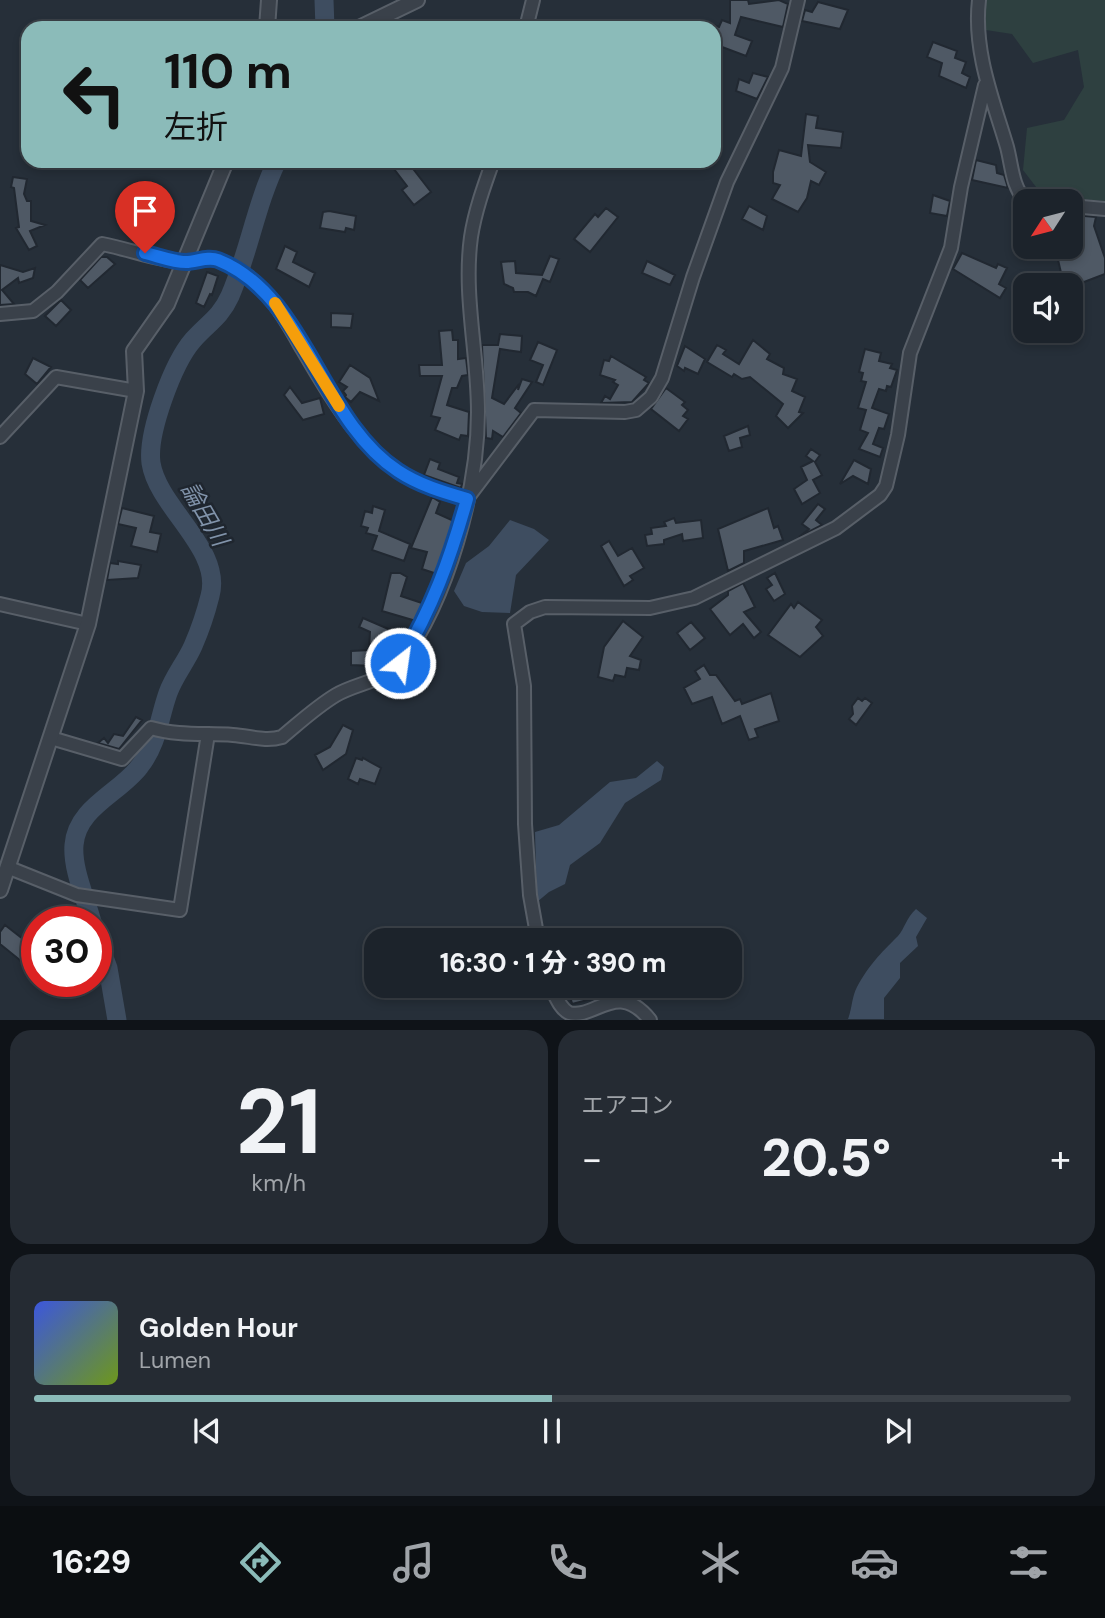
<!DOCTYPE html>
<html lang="ja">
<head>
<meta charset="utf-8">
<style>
  body { margin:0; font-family:"DM Sans","Noto Sans JP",sans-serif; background:#252b33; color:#f1f3f6; height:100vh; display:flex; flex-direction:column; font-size:26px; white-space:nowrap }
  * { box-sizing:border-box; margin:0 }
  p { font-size:23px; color:#a0a4a9 }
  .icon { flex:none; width:38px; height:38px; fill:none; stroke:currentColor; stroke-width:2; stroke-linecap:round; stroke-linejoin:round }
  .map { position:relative; height:1020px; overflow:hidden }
  .side { display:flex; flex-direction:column; gap:10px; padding:10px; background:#0f1318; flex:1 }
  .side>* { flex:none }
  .top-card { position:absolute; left:21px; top:21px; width:700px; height:147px; border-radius:21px; box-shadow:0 4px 10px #0003,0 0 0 2px #3a4047; background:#8bbbb9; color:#111; overflow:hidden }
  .needle { width:46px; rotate:234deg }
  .buttons { position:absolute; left:1013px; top:189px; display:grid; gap:14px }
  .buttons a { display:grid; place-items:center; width:70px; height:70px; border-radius:14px; background:#1c232b; box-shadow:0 4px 10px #0003,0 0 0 2px #3a4047; font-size:35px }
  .speed { position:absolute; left:21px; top:906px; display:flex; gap:14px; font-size:35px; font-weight:700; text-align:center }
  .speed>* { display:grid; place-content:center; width:91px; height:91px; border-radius:50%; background:#1c232b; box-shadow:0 4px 10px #0003,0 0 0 2px #3a4047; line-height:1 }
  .speed .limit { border:10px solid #d22; background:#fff; color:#111 }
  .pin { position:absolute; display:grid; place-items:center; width:60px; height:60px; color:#fff; margin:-72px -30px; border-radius:50% 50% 50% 0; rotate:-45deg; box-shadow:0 0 7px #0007 }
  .pin .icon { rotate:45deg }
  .me { position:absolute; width:77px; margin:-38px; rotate:30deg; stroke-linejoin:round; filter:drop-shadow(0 0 5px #0008) }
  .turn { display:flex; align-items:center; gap:24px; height:147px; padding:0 28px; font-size:32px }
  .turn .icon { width:91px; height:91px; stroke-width:2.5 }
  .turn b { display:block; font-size:49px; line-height:60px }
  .big { font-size:52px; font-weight:800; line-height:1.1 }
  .side .widget { flex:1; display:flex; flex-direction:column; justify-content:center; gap:10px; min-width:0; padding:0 24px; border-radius:21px; background:#252b33 }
  .side .dial { align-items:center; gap:0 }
  .dial b { font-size:91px; line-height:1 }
  .song { display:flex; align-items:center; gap:21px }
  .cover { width:84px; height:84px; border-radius:10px; background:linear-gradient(135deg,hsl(230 70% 55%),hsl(80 70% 35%)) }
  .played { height:7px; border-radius:4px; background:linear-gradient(90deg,#8bbbb9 50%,#3a4047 50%) }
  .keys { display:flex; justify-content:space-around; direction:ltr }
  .heat { display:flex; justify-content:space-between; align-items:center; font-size:38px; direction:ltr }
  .side .tiles { flex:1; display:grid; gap:10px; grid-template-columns:1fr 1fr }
  .widget:last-child { grid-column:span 2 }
  .trip { position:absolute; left:364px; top:928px; width:378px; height:70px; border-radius:21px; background:#1c232b; box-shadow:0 4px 10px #0003,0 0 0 2px #3a4047; font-weight:800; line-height:70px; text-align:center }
  .tabs { display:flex; height:112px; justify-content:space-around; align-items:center; background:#0b0e11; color:#a0a4a9 }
  .tabs .icon { width:49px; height:49px }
  .tabs .current { color:#8bbbb9 }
  .tabs b { font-size:32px; color:#f1f3f6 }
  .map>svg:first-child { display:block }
</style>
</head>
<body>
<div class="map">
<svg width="1105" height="1020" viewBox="0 0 1105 1020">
  <rect width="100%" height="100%" fill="#262f39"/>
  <path fill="#2e4040" d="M986 0H1105V201L1043 196 1023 170 1027 128 1064 120 1084 87 1078 50 1033 63 1012 34 986 30Z"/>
  <path fill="#3e4d60" d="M510 520 534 529 549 540 516 575 510 613 482 612 464 606 454 591 466 563 489 546Z
    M657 761 664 767 661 780 625 803 600 843 570 865 565 884 549 892 537 902 535 832 559 825 610 782 636 778Z
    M916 909 927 918 916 937 918 946 900 963V978L884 998V1019H848C852 1009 852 996 857 987 869 965 880 954 898 936 905 928 906 918 916 909Z"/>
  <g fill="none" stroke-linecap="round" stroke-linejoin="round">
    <path stroke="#3e4d60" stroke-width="19" d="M324 0 325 28
      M92 922C86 899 72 869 74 845 77 807 120 793 140 766 158 743 159 718 168 693 174 676 186 662 193 646 200 630 206 612 210 596 223 549 158 508 151 463 147 433 173 363 193 340 208 323 220 318 230 296 249 252 256 204 277 161
      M96 936 108 968 117 1020"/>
  </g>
  <path fill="#4f5965" stroke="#212831" stroke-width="2" d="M730 0H748L749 4 779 0 788 4 783 27 741 17 735 35 752 41 746 56 714 44V25L719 27 722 20 730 23Z
    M818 2 848 10 840 29 802 21 805 10 812 12Z
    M933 42 957 51 955 58 966 62 962 73 970 77 966 88 939 76 942 63 927 57Z
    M753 73 768 77 757 99 736 91 739 79 749 83Z
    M806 114 818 116 816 128 843 132 841 148 808 145 810 162 826 172 819 185 811 181 807 198 798 212 772 199 780 185 773 183V172L779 150 801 156Z
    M976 160 996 165 997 173 1004 175 1008 188 972 180Z
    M407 161 431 192 414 205 402 190 407 186 394 169Z
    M13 177 27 179 24 194 27 201H31V221L45 225 30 231 37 246 29 250 16 228 19 227 14 188 11 187Z
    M933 195 950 201 947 216 930 213Z
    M749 206 767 216 763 230 742 219Z
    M606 208 618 217 590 252 574 239 595 214 598 217Z
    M329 211 356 216 354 230 346 228 345 232 320 228 323 212Z
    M1073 215 1096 217 1094 226 1105 258V274L1071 287 1062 277 1055 247H1071Z
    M285 246 297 252 293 262 315 273 309 287 276 269Z
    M962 253 996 268 998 264 1007 268 999 284 1006 288 1000 298 953 269Z
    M550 256 559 259 550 282 543 279 536 296 528 292H514L513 288 504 284 501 262 515 261 516 273 542 275Z
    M101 257H107L115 264 88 288 80 280Z
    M647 261 675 275 670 285 642 273Z
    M0 265 23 272 35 268 33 278 19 283 18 278 2 290 14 304 0 305Z
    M207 272 218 276 212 295 210 294 204 307 196 303Z
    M61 300 71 310 56 326 45 316Z
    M331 313 353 314 351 328 331 327Z
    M452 330 453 340H458V359L466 358 468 375 462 376 457 388H452L447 405 469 412 468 436 461 435 459 440 435 430 440 418 431 416 442 376H420L419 365H442L439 331Z
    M500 334 522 336 521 352 500 349 492 398 504 404 519 384 518 390 522 379 532 382 515 408 521 413 503 437 493 431 492 439 486 438 482 345H498Z
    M753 340 770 354 767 359 784 368 783 374 797 379 792 391 805 397 799 412 803 413 788 428 776 416 783 404 750 377 742 379 734 374 732 377 707 362 717 345 726 350 723 354 739 364Z
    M538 342 557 350 543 385 536 382 543 365 530 360Z
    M685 346 705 359 698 374 685 368 684 371 677 366Z
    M865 349 881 353 879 361 892 364 890 368 897 370 891 387 887 386 886 391 879 389 872 408 889 414 884 429 879 428 873 444 883 448 880 457 859 449 868 433 860 430 866 410 858 408 866 382 861 381 863 373 859 372Z
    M611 356 646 377 644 380 649 383 632 402 601 403 605 396 610 399 618 385 613 382 615 380 600 375 604 360 609 361Z
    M33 358 51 367 37 384 25 374Z
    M350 365 370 378 379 401 360 392 351 402 345 397 346 395 343 391 347 387 339 382Z
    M290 387 302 403 320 398 324 414 303 420 284 395Z
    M666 388 685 402 682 405 688 410 683 416 688 419 679 431 651 409Z
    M748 426 750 435 740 438 742 447 729 451 724 436Z
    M811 449 820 455 815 462 822 475 813 480 820 493 802 504 794 489 807 480 801 467 813 461 806 456Z
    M430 459 440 463 438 469 459 477 457 483 462 484 461 488 424 475Z
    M854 460 871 469 868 484 853 476 840 484Z
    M432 497 440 502 436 513 454 521 437 574 422 569 427 552 411 548Z
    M818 504 825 509 816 520 822 525 799 537 809 529 802 524Z
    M373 506 385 510 379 531 410 544 404 561 372 550 377 536 366 533 368 528 361 526 365 511 372 513Z
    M122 508 154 516 150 532 161 534 157 552 131 546 136 528 118 524Z
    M768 508 774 528 778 526 783 540 744 551V563L728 571 718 529Z
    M674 518 676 523 701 520 703 538 683 541 682 534 664 540V544L647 546 645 535 652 534 651 528 666 526 664 522Z
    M609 541 618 556 632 548 644 568 630 576 633 580 624 586 601 546Z
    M118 561 141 565 138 578 107 580 110 563 118 564Z
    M391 573H400L407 577 401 596 425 604 416 621 382 611Z
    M775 573 785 594 774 601 766 589 772 585 767 578Z
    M743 583 755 607 744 612 761 632 754 638 743 624 730 635 710 609 728 595V591Z
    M798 602 822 620 816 627 823 636 800 657 768 635 791 604 794 608Z
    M363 618 407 637 389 662 373 671V666L351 665V651L369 650 370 632 359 627Z
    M623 621 643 637 630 656 641 660 639 670 627 668 625 677 615 675 613 681 598 677 604 647Z
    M691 622 705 638 690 650 677 633Z
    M704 665 710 675H716L735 701 740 699 742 704 771 693 779 721 755 729 758 737 749 740 740 716 722 724 712 697 692 704 684 688 700 679 695 671Z
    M858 698 862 701 865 698 872 703 856 725 849 719 853 714 852 706Z
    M136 717 142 720 119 749 98 743 104 738 108 743 114 734 123 736Z
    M343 725 353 730 346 754 323 770 315 755 330 747Z
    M356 758 362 760 363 758 381 768 375 784 360 779 358 784 348 779Z
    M5 925 37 950V974L0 944V932Z
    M584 985H626L629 994 615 993 572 1004 571 1000Z"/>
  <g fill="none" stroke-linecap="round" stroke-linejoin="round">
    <g stroke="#585f68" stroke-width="16">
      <path id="minor" d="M979 0C973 51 993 100 1007 147 1012 166 1012 187 1026 201
        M526 28 533 0
        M1071 206 1105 209
        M0 314 33 311 57 292 102 244C129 249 158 261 185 262 196 262 207 256 217 260 259 274 280 309 300 345 325 388 356 443 398 471 419 485 443 492 466 499
        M0 437 56 377 136 391
        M469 496 534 410 625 412 636 410 651 397 662 378 693 277 727 182 782 68 798 0
        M0 604 88 624
        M51 738 122 759 151 728C178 736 205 733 233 735 250 736 265 742 282 737 299 723 316 707 336 695 356 683 386 681 401 662 448 599 478 489 478 412 478 353 463 295 471 237 475 211 484 186 493 161
        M7 867 77 895 180 910 208 734
        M538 940 530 895 525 824 524 686 514 624 530 612 545 607 650 608 694 598 836 528 880 495 886 486 898 435 910 353 951 248 961 187 985 85
        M550 985C555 994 559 1008 569 1013 595 1020 617 979 650 1020"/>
    </g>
    <g stroke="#585f68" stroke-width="18">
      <path id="tertiary" d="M267 28 269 0
        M359 28 417 0
        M0 890 88 624 136 391 134 351 167 304 226 161"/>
    </g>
    <use href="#minor" stroke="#3a414a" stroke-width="12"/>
    <use href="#tertiary" stroke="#3a414a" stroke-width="14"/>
  </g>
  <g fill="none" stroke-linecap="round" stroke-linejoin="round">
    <g stroke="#114b97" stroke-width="18">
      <path id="route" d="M145 253C158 256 173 262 186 262 196 262 208 256 218 260 306 295 320 420 398 471 419 485 443 492 467 499 449 563 433 605 400 663"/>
    </g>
    <use href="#route" stroke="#1a73e8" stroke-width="12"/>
    <path stroke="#f59e0b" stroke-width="12" d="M275 303 339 406"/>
  </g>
  <g text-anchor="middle" stroke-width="5" stroke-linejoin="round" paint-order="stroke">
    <g font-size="23" font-style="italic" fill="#8193aa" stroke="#1f262f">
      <text transform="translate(205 514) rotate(60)" y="8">論田川</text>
    </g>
  </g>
</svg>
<div class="buttons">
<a><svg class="needle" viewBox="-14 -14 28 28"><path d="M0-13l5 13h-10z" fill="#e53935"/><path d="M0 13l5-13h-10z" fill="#a0a4a9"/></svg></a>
<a><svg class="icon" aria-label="sound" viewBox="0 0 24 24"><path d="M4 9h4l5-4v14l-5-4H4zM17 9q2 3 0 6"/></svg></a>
</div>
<div class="speed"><div class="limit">30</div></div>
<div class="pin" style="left:145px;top:253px;background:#d93025"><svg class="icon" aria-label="arrive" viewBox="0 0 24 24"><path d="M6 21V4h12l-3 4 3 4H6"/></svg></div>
<svg class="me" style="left:400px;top:663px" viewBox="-20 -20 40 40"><circle r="17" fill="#1a73e8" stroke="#fff" stroke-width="3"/><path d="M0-11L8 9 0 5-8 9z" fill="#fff"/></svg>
<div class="trip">16:30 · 1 分 · 390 m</div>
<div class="top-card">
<div class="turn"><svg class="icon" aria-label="left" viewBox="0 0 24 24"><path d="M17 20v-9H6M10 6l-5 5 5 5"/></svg><div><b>110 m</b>左折</div></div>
</div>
</div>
<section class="side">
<div class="tiles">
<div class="widget dial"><b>21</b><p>km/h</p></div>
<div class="widget"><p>エアコン</p>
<div class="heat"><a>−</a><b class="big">20.5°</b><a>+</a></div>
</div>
<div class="widget">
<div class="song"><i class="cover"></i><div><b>Golden Hour</b><p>Lumen</p></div></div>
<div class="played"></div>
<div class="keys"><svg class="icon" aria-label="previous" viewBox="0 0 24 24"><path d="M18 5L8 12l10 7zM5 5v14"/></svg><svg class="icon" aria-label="pause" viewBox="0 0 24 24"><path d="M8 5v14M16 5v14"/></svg><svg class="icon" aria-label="next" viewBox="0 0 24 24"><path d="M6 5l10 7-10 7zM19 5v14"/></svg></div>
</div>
</div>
</section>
<nav class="tabs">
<b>16:29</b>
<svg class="icon current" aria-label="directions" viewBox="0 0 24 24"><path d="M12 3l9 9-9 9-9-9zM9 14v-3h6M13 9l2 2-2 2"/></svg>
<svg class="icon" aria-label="music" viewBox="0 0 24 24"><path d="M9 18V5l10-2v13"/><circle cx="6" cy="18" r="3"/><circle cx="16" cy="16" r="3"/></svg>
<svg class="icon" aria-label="phone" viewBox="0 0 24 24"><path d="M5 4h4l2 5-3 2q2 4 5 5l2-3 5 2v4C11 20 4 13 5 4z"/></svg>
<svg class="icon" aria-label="climate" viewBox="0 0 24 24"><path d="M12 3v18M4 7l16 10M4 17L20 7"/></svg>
<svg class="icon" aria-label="car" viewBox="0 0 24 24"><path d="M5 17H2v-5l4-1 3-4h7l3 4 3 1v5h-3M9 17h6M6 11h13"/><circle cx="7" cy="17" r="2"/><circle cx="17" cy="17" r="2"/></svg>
<svg class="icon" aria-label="filters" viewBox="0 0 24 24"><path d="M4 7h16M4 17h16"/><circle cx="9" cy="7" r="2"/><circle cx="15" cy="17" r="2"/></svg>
</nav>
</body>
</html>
